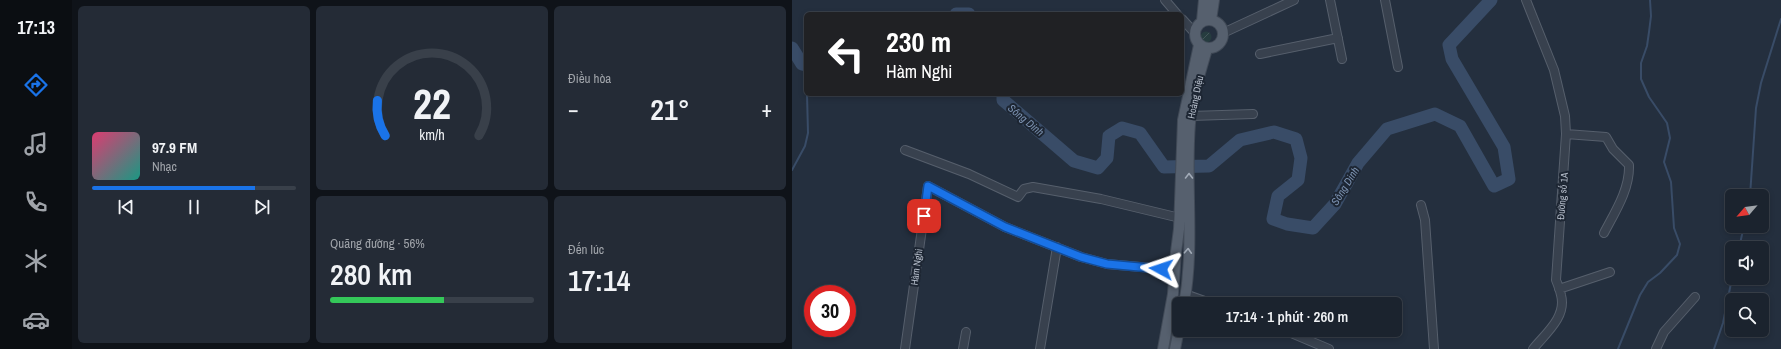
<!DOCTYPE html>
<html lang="vi">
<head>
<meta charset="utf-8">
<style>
  body { margin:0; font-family:"Archivo Narrow",sans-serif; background:#242b36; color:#f1f3f6; height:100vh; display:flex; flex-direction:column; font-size:15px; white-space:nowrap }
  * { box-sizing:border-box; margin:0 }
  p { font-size:13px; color:#a0a4aa }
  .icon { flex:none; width:22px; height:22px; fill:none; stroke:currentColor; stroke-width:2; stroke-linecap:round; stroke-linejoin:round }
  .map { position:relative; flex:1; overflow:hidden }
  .panel { display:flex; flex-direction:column; gap:6px; padding:6px; background:#0f1319; width:720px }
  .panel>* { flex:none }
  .guide { position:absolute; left:12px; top:12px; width:380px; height:84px; border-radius:6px; box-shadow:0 2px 6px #0003,0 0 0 1px #39404a; background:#202124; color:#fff; overflow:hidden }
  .needle { width:26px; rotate:242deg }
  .controls { position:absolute; left:933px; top:189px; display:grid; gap:8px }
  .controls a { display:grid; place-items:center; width:44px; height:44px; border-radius:6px; background:#1b232e; box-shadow:0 2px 6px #0003,0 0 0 1px #39404a; font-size:20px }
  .speed { position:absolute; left:12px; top:285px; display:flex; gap:8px; font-size:20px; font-weight:700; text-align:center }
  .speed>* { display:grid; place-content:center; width:52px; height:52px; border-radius:50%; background:#1b232e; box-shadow:0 2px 6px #0003,0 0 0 1px #39404a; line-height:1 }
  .speed .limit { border:6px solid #d22; background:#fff; color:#111 }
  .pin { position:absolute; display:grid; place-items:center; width:34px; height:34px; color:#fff; margin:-17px; border-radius:8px; box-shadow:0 2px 6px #0006 }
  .me { position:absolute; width:44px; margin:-22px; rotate:275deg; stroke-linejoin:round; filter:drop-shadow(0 0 3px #0008) }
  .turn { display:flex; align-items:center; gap:14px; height:84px; padding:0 16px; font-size:18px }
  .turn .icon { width:52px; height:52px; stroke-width:2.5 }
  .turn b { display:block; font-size:28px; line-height:34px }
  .big { font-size:30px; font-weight:600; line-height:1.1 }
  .panel .card { flex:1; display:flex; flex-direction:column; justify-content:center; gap:6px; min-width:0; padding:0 14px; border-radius:6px; background:#242b36 }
  .panel .dial { align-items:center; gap:0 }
  .dial svg { height:104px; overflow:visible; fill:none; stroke:#39404a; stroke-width:7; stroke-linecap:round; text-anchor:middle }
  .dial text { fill:#f1f3f6; stroke:none }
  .song { display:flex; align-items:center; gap:12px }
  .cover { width:48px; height:48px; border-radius:6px; background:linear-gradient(135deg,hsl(340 70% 55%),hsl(170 70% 35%)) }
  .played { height:4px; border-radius:2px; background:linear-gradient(90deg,#1a73e8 80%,#39404a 80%) }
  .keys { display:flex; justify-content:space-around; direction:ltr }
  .heat { display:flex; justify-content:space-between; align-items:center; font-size:22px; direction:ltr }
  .charge { height:6px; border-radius:3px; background:linear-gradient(90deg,#34c759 56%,#39404a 0) }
  .panel .tiles { flex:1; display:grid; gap:6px; grid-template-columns:repeat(3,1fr) }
  .card:first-child { grid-row:span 2 }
  .trip { position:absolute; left:380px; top:297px; width:230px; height:40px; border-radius:6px; background:#1b232e; box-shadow:0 2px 6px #0003,0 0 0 1px #39404a; font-weight:600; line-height:40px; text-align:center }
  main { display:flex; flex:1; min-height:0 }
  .tab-bar { display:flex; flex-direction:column; width:72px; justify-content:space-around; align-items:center; background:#0b0e12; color:#a0a4aa }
  .tab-bar .icon { width:28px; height:28px }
  .tab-bar .current { color:#1a73e8 }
  .tab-bar b { font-size:18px; color:#f1f3f6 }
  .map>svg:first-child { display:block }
</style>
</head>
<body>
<main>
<nav class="tab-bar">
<b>17:13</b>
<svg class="icon current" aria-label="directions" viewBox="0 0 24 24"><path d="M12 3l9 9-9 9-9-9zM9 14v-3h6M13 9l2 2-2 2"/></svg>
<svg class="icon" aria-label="music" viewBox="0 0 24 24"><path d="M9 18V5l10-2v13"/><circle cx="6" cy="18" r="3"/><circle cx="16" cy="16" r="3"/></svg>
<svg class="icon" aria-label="phone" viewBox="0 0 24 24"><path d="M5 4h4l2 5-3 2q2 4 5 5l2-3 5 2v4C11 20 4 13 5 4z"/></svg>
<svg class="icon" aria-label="climate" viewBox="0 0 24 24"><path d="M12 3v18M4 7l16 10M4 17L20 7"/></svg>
<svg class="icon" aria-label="car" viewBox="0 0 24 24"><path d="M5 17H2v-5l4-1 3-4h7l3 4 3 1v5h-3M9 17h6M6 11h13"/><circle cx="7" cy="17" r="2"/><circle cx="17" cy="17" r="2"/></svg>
</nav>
<section class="panel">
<div class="tiles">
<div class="card">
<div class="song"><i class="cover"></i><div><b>97.9 FM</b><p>Nhạc</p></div></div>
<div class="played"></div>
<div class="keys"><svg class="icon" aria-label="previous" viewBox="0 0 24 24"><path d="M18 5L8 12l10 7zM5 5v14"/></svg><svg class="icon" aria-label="pause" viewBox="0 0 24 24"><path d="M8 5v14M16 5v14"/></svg><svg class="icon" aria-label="next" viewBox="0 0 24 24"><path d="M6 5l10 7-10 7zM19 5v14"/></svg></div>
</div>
<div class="card dial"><svg viewBox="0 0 100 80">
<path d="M14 69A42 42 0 1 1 86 69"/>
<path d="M14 69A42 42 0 0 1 8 42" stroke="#1a73e8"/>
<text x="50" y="56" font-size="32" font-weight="700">22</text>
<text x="50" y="72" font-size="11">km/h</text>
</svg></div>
<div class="card"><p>Điều hòa</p>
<div class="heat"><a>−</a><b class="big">21°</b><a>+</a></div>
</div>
<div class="card"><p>Quãng đường · 56%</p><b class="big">280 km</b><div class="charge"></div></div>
<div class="card"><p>Đến lúc</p><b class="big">17:14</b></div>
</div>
</section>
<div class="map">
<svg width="989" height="349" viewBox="0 0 989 349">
  <defs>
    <pattern id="garden-furrows" width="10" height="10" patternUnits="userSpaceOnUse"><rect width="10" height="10" fill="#263c3f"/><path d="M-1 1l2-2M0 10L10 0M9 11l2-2" fill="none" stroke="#435659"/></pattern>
  </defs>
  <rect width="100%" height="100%" fill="#242f3e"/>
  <path fill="url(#garden-furrows)" d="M408.5 37a5.5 5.5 0 1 1 11 0a5.5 5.5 0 1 1-11 0Z"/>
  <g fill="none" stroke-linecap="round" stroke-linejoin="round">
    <path stroke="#394c67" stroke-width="2" d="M0 170 13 146 16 133 15 94
      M958 196 964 108 969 83 989 19
      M947 248 952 226
      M826 349 848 295 856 282 868 273 885 255 888 244 882 228 879 182 872 162 878 138 875 123 857 97 849 79V63L855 46 857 32 859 16 858 0
      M922 349 931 323 940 278"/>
    <path stroke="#394c67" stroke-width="13" d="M164 14H177
      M0 48 10 64 14 65
      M211 94V100L282 161 306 168 315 158 317 136 330 128 348 133 372 167 417 166 448 140 482 132 504 139 509 158 506 180 486 196 481 219 495 224 521 228 543 204 566 163 595 129 643 114 668 126 702 186 717 179 712 147 660 59 657 45 699 0"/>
    <g stroke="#565f6c" stroke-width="10">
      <path id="minor" d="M373 0 385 14
        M538 0 550 59
        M593 0 606 67
        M734 0 762 70 773 116 774 134 764 280C766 285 768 290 769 295 775 317 753 334 741 349
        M390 19 402 32
        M431 33 502 0
        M468 54 546 38
        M399 116 461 114
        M774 134 814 137 821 149 837 165C838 189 823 212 812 233
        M113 150 177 174 226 197 232 189 241 187 309 199 388 218
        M629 205 633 220 642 349
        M767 289 818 272
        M393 294 421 304
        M492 330 537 349
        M113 349 136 186 213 227 289 257 315 264 383 270
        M171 349 174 332
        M248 349 265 247
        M864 349 872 332 903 297"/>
    </g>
    <g stroke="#414a57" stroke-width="12">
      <path id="major" d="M403 34a14 14 0 1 1 28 0a14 14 0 1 1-28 0Z
        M419 20 422 0
        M410 21 412 0
        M392 304C403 245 393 183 398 123 400 98 408 73 415 49
        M371 349 381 294 384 252 387 229 391 120 407 45
        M383 349 387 329"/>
    </g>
    <use href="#minor" stroke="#38414e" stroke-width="8"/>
    <use href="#major" stroke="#56606e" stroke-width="10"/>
  </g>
  <defs><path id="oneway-chevron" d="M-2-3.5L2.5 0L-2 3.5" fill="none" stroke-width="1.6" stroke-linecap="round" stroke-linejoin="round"/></defs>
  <g stroke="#a1aab7">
    <use href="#oneway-chevron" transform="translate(397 176) rotate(-90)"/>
    <use href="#oneway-chevron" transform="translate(396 251) rotate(-87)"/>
  </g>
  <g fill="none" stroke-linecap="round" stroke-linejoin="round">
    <g stroke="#114b97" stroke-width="10">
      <path id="route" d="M132 216 136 186 213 227 289 257 315 264 369 269"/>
    </g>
    <use href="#route" stroke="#1a73e8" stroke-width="7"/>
  </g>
  <g text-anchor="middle" stroke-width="4" stroke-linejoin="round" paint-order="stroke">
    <g font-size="10" fill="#b4bcc9" stroke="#1d2633">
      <text transform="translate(403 97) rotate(-78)" y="4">Hoàng Diệu</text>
      <text transform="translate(770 196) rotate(-85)" y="4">Đường số 1A</text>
      <text transform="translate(124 267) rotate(-82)" y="4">Hàm Nghi</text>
    </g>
    <g font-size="11" font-style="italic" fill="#7c92b1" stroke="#1d2633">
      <text transform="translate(234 120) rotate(40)" y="4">Sông Dinh</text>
      <text transform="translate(553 186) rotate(-58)" y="4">Sông Dinh</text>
    </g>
  </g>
</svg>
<div class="controls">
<a><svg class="needle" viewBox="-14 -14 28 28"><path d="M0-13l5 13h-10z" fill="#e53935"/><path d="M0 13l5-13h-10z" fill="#a0a4aa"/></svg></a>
<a><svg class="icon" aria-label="sound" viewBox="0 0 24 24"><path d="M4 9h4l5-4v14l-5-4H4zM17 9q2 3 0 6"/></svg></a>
<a><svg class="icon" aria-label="search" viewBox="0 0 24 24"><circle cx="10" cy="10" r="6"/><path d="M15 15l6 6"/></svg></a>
</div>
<div class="speed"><div class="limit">30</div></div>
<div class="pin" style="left:132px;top:216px;background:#d93025"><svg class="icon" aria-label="arrive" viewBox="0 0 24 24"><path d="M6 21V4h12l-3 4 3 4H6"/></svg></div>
<svg class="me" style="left:369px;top:269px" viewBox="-20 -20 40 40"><path d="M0-17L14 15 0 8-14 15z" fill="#1a73e8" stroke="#fff" stroke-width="4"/></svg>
<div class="trip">17:14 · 1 phút · 260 m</div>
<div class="guide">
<div class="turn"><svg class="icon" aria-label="left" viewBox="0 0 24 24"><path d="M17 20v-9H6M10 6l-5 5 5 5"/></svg><div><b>230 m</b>Hàm Nghi</div></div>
</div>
</div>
</main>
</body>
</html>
